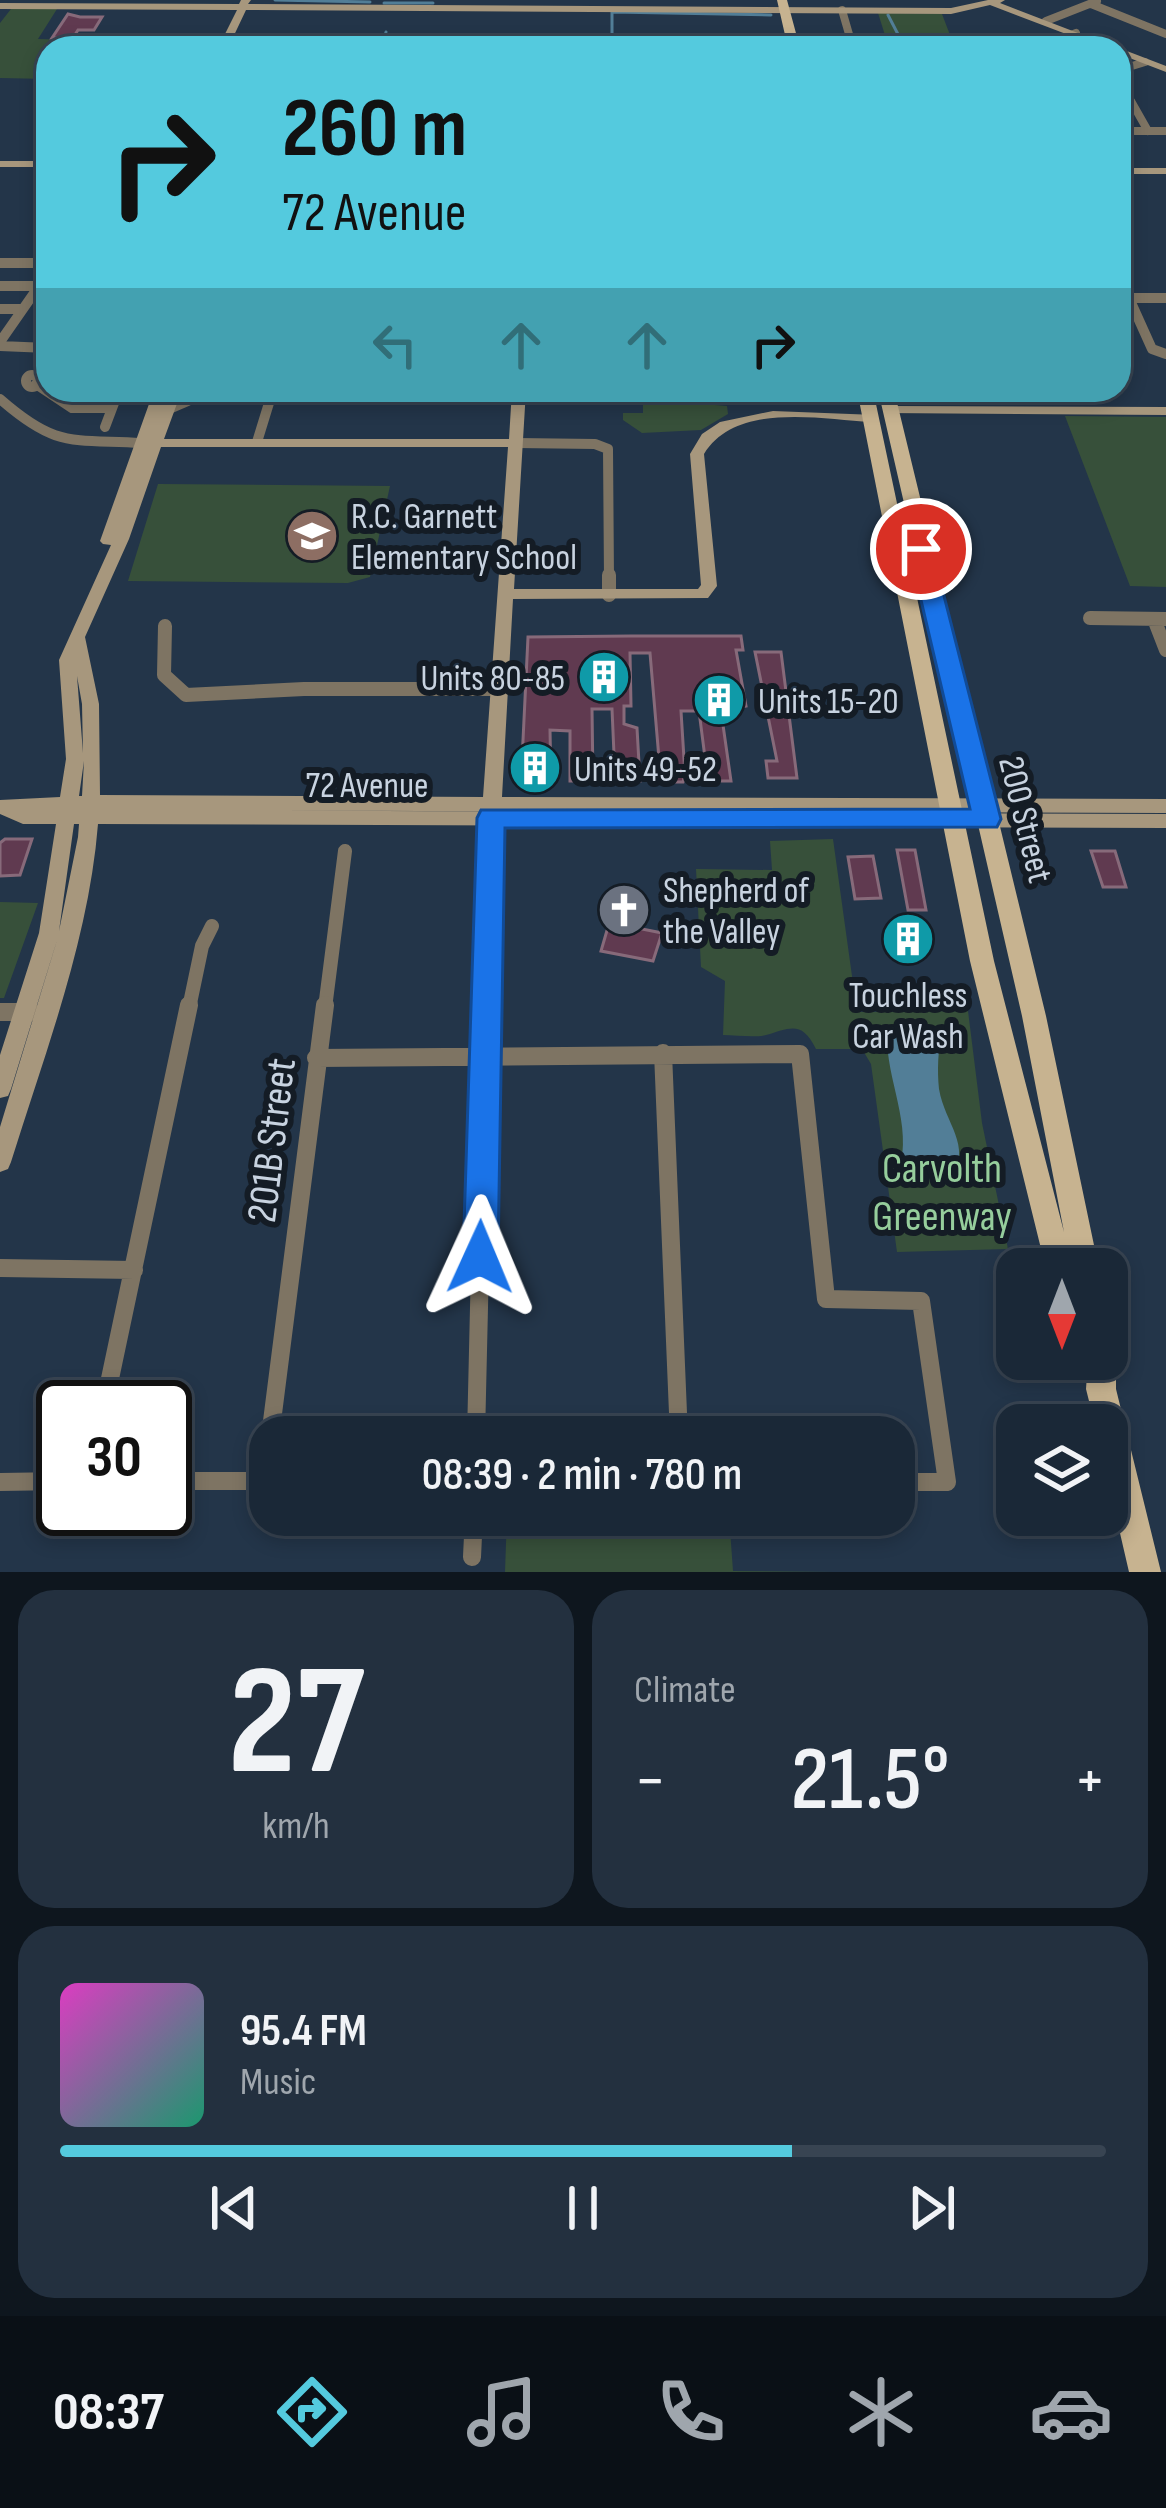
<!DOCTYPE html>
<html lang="en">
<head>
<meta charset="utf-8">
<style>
  body { margin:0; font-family:"Sofia Sans Condensed",sans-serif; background:#23303f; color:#f1f3f6; height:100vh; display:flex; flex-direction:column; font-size:45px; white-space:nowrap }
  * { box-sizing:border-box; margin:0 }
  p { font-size:39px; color:#9fa6ad }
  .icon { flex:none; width:66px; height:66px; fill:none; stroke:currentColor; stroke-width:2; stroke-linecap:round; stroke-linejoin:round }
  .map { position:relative; height:1572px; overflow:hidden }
  .drawer { display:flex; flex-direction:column; gap:18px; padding:18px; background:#0e161e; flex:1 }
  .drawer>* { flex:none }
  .guide { position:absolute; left:36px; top:36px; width:1095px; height:366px; border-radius:36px; box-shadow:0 6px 18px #0003,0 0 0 3px #384452; background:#54cade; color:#111; overflow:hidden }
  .needle { width:78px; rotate:180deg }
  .controls { position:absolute; left:996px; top:1248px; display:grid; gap:24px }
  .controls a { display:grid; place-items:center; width:132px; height:132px; border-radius:24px; background:#1a2837; box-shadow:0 6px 18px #0003,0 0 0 3px #384452; font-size:60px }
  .speed { position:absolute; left:36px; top:1380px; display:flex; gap:24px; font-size:60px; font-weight:700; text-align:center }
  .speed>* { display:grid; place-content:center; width:156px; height:156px; border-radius:50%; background:#1a2837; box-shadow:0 6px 18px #0003,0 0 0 3px #384452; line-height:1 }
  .speed .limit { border:6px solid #111; border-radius:18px; background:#fff; color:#111 }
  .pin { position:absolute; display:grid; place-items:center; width:102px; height:102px; color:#fff; margin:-51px; border:6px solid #fff; border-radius:50%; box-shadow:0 3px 12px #0007 }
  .me { position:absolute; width:132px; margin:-66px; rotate:1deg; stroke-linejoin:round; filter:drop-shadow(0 0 9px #0008) }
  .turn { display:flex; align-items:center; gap:42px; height:252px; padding:0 48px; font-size:54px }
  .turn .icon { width:156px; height:156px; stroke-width:2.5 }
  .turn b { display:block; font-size:84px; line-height:102px }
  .lanes { display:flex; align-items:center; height:114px; padding:0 48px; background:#0003; justify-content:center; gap:60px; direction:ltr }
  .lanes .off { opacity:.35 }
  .big { font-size:90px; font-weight:600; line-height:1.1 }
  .drawer .tile { flex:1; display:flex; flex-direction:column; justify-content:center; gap:18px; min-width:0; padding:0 42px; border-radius:36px; background:#23303f }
  .drawer .dial { align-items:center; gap:0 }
  .dial b { font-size:156px; line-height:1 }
  .song { display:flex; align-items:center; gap:36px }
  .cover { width:144px; height:144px; border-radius:18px; background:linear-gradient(135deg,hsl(310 70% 55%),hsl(160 70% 35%)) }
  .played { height:12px; border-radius:6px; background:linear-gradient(90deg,#54cade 70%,#384452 70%) }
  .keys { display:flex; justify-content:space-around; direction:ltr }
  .heat { display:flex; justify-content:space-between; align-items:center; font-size:66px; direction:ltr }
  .drawer .tiles { flex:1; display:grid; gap:18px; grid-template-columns:1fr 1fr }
  .tile:last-child { grid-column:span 2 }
  .trip { position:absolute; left:249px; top:1416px; width:666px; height:120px; border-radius:36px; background:#1a2837; box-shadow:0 6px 18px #0003,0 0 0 3px #384452; font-weight:600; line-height:120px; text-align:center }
  .tab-bar { display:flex; height:192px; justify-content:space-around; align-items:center; background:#0a1016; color:#9fa6ad }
  .tab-bar .icon { width:84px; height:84px }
  .tab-bar .active { color:#54cade }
  .tab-bar b { font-size:54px; color:#f1f3f6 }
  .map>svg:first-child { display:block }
</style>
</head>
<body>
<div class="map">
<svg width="1166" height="1572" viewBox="0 0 1166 1572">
  <rect width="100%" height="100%" fill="#233549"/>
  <path fill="#37503a" d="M11 9H57L38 39 76 40 77 48H48V79L0 78V23Z
    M878 13 942 14 955 48H889Z
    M643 399 727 406 728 414 701 430 642 433 623 420V413H643Z
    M1065 416 1166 417V587L1130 586Z
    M158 484 390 486 370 577 348 583 128 581Z
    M833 839 857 1012 968 1011 982 1123 1008 1249 897 1252 871 1064 862 1049H816C802 1020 790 1028 766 1035 754 1038 736 1035 723 1035L725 981 701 967 696 869 772 870 770 841Z
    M0 902 38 903 4 998H0Z
    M507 1515H729L733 1571 835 1572H505Z"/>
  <path fill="#527e97" d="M937 1026 942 1032C938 1049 937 1071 939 1089 945 1124 972 1144 952 1179L909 1176 899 1171C913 1124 886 1081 887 1034L899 1027Z"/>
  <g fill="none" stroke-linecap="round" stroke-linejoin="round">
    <path stroke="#527e97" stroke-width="3" d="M275 0 370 2
      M384 3H433
      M888 15 902 42 932 46
      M382 48 386 32
      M612 48V12L771 15"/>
  </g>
  <path fill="#603a50" stroke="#876a7a" stroke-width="3" d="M68 14 80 17H102L94 30H78L73 38H52Z
    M631 636H741L743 650H736L746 706 721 711 731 781H708L699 711H681L685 775 683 782H661L650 653H630L631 706H624V724L637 728 640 781H618L615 777 612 709H592L593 781H570V731L550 730 551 781H526L522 761 528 637Z
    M755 652H781L797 778H768L766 761H777Z
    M5 839H32L20 875 0 876V843Z
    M897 850H915L926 910H908Z
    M1091 851H1115L1126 887H1103Z
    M873 856 881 898 855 899 848 857Z
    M639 892 642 929 662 933 653 961 601 951 608 927 607 893Z"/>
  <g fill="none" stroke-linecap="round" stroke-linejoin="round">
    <path stroke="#7e7463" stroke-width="8" d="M1091 4 1166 34
      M842 10 853 48
      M1046 21 1097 1
      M987 38 1056 41 1076 33
      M1119 70 1145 62
      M1131 101 1148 131
      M1119 131H1166
      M1119 236 1127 251"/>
    <path stroke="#7e7463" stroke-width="10" d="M0 263H48
      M0 286H39L0 342
      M1166 298H1129L1152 349 1166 354
      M0 309H22
      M0 346 48 348
      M26 381a6 6 0 1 1 12 0a6 6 0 1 1-12 0Z
      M36 384 72 408H112
      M0 399C56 448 70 439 141 443
      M167 410 188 401 193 390
      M105 427 119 390
      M257 442 273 390
      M517 443 595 444 608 449 609 578"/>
    <path stroke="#7e7463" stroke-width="14" d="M609 575V595
      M1090 618 1166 619
      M1154 619 1166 650
      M165 626 164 675 186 695 304 689H500
      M189 1008 202 946 212 926
      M325 1008 345 851
      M486 1008 491 809"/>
    <path stroke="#7e7463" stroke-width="18" d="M0 1012H31
      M663 1053 679 1437
      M316 1058 800 1054 826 1299 921 1301 947 1482H894
      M0 1268 134 1270
      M104 1407 189 1005
      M270 1437 325 1005
      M476 1437 486 1005
      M165 1481H270
      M265 1481 270 1437
      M0 1482 63 1481
      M472 1557 474 1515"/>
    <path fill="#a7977d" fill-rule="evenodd" d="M241 0H251L248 4 951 8 988 0H1005L1000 3 1117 48H1103L990 5 951 14 246 10 228 48H218L237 10 0 9V3L239 4Z
      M1119 48 1166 66V72L1119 54Z
      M0 161H48V167H0Z
      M1119 168H1166V174H1119Z
      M154 390H168L160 412 168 390H182L164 439H509L512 390H526L514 589H698L701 585 690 454 702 434 720 422 773 411 876 415V421L871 422C819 419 736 402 704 454L717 586 708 598 513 599 502 797 1166 799V813L99 810 1166 814V828L98 824C89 939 45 1053 11 1162L8 1169 0 1172V1127L58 937 11 1089 8 1096 0 1098V1055L39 933 56 824H23L0 814V800L60 797 66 759 59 660 111 545 103 544 100 541ZM161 447H508L483 797 100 795 99 704 85 637 129 539ZM77 676 82 704 83 753ZM84 761 82 796H79ZM74 824H79L78 837 59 931Z
      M890 406 1166 407V415L885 413 883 410Z"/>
    <path fill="#c7b390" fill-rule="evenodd" d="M777 0H787L800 48H788Z
      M857 390H873L994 961 1064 1232 1022 1016 878 390H894L1046 1016 1099 1269H1046L970 961Z
      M1107 1347 1112 1349 1116 1359V1389L1161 1572H1129L1107 1477V1425H1095L1086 1389 1088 1359H1107Z"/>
  </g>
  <path fill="#1a73e8" stroke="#114b97" stroke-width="3" d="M921 541 932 549 1001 819 997 827 505 828 498 1257 493 1269 480 1274 468 1269 463 1257 477 818 481 810 970 809 909 549Z"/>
  <defs>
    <g id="school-disc" transform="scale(2.7)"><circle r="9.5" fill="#8d6e63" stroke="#141c25"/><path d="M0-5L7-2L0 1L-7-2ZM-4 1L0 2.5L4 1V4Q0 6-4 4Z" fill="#fff"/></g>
    <g id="building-disc" transform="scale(2.7)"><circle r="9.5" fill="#0f9aa8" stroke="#141c25"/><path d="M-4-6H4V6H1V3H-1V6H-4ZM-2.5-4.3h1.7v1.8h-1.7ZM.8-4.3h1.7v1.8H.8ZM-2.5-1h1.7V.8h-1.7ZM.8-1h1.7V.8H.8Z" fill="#fff"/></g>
    <g id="church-disc" transform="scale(2.7)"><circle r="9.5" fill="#6b7280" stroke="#141c25"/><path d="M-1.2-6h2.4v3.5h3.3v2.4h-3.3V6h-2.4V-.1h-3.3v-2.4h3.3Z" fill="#fff"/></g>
  </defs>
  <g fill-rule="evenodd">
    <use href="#school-disc" x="312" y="536"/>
    <use href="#building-disc" x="604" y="677"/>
    <use href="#building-disc" x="719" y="700"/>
    <use href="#building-disc" x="535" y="768"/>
    <use href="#church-disc" x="624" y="910"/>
    <use href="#building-disc" x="908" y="939"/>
  </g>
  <g text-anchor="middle" stroke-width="12" stroke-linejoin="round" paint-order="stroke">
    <g font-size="36" fill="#c8d3e0" stroke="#141c25" text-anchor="start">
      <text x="351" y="528">R.C. Garnett<tspan x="351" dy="41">Elementary School</tspan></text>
      <text x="565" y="690" text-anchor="end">Units 80-85</text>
      <text x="758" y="713">Units 15-20</text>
      <text x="574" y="781">Units 49-52</text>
      <text x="663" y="902">Shepherd of<tspan x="663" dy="41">the Valley</tspan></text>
      <text x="908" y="1007" text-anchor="middle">Touchless<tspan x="908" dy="41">Car Wash</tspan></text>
    </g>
    <g font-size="36" fill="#c8d3e0" stroke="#141c25">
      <text x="367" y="797">72 Avenue</text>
      <text transform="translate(1027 819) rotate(76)" y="13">200 Street</text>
    </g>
    <g font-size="42" fill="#c8d3e0" stroke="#141c25">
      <text transform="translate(270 1140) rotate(-83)" y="15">201B Street</text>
    </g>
    <g font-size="42" fill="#96ce9c" stroke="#141c25">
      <text x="942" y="1182">Carvolth<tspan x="942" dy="48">Greenway</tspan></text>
    </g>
  </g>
</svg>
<div class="controls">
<a><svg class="needle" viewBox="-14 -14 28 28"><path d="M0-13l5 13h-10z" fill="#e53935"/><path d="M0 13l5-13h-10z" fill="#9fa6ad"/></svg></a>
<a><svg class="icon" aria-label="layers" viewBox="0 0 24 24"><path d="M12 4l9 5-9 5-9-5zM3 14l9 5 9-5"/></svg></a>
</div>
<div class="speed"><div class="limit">30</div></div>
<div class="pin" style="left:921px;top:549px;background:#d93025"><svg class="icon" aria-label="arrive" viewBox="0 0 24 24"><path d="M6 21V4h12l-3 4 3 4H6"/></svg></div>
<svg class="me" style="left:480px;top:1257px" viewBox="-20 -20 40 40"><path d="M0-17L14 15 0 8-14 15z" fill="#1a73e8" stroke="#fff" stroke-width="4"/></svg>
<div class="trip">08:39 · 2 min · 780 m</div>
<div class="guide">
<div class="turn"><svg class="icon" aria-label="right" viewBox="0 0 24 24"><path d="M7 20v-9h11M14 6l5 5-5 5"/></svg><div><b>260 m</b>72 Avenue</div></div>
<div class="lanes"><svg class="icon off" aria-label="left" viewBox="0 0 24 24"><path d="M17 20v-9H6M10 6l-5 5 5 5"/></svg><svg class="icon off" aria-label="ahead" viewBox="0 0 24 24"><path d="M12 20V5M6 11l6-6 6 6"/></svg><svg class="icon off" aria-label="ahead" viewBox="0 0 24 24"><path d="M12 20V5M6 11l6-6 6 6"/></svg><svg class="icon" aria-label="right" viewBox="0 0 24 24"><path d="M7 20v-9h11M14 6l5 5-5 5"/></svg></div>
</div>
</div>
<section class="drawer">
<div class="tiles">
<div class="tile dial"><b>27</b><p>km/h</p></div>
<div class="tile"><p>Climate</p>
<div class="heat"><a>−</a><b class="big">21.5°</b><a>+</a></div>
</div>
<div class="tile">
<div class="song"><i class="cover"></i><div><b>95.4 FM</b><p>Music</p></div></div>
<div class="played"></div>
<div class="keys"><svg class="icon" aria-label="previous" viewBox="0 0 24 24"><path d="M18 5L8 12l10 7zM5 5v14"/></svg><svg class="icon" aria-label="pause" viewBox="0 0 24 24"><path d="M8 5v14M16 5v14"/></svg><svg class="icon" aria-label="next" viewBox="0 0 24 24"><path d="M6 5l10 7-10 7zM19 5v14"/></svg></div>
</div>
</div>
</section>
<nav class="tab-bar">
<b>08:37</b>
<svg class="icon active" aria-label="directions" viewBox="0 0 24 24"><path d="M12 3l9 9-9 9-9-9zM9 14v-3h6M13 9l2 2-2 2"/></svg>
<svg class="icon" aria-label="music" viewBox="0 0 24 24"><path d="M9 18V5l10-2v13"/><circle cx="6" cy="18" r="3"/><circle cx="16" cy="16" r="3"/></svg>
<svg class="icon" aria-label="phone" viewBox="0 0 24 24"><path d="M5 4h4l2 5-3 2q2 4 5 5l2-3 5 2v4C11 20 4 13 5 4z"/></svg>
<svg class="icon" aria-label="climate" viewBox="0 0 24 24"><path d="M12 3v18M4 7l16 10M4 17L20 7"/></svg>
<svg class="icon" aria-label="car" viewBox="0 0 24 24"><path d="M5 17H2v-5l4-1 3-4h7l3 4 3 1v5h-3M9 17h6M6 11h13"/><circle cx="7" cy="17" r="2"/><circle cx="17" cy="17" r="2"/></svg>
</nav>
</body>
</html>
